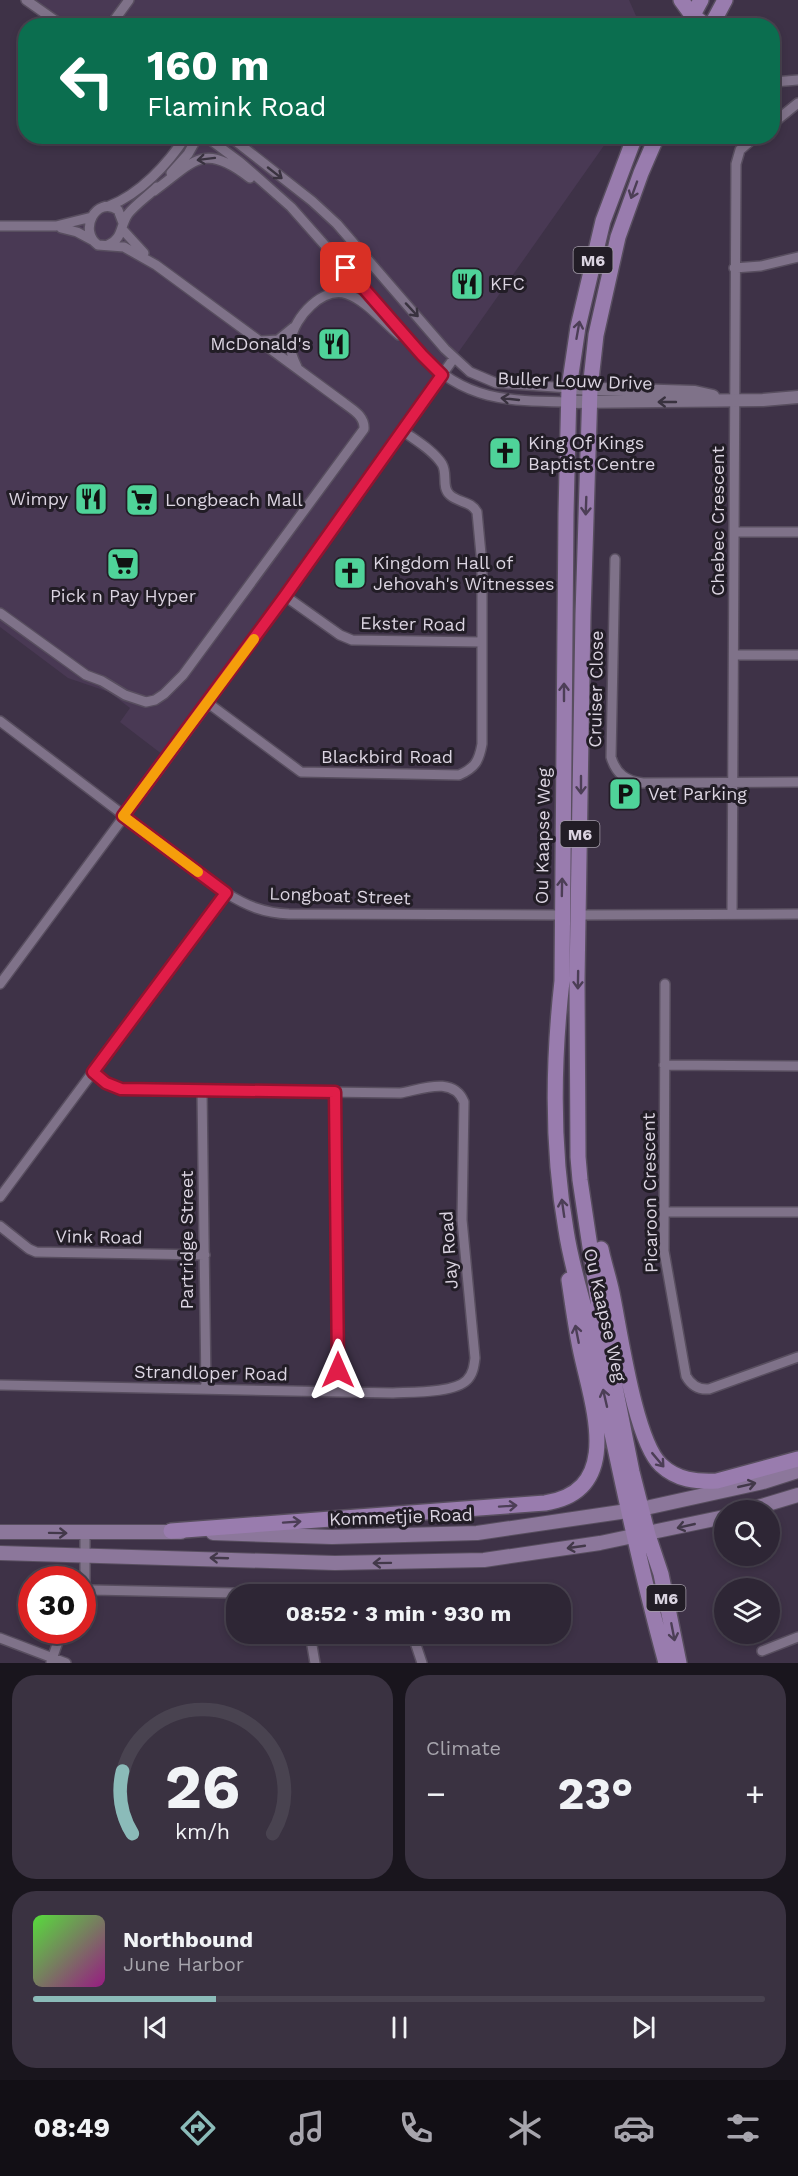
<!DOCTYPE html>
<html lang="en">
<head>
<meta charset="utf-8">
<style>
  body { margin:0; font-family:"Work Sans",sans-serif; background:#3a3241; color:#f1f3f6; height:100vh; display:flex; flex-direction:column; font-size:22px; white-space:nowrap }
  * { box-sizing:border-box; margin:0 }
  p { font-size:20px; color:#a7a5ad }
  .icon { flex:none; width:33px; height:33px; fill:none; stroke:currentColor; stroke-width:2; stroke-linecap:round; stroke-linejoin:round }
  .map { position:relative; height:1663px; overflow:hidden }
  .side { display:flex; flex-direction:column; gap:12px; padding:12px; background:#19151d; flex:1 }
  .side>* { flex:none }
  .top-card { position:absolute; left:18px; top:18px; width:762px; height:126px; border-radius:24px; box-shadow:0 3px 9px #0003,0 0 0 2px #494350; background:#0b6e4f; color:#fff; overflow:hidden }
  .fabs { position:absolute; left:714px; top:1500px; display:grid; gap:12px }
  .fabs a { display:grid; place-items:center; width:66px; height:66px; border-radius:50%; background:#2e2635; box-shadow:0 3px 9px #0003,0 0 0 2px #494350; font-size:30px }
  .speed { position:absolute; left:18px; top:1566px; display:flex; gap:12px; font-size:30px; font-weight:700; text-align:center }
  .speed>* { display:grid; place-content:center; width:78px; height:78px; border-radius:50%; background:#2e2635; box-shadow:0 3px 9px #0003,0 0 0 2px #494350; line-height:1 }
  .speed .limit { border:9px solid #d22; background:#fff; color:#111 }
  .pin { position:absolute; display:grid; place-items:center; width:51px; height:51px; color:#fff; margin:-26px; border-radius:12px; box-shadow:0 3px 9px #0006 }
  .me { position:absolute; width:66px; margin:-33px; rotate:0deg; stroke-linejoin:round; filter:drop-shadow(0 0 4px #0008) }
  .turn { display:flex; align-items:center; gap:21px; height:126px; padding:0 30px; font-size:27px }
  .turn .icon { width:78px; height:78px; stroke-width:2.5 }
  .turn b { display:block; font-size:42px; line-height:51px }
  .big { font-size:45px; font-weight:700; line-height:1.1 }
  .side .card { flex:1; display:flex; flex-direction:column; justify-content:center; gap:9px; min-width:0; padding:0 21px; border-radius:24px; background:#3a3241 }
  .side .dial { align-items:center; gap:0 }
  .dial svg { height:156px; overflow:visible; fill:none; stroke:#494350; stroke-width:7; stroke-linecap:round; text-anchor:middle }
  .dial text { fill:#f1f3f6; stroke:none }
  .song { display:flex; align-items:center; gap:18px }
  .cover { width:72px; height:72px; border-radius:9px; background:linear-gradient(135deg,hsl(110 70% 55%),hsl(310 70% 35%)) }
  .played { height:6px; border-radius:3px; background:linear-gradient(90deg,#8bbbb9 25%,#494350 25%) }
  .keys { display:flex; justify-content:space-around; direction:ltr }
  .heat { display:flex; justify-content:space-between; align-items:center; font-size:33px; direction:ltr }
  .side .tiles { flex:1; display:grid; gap:12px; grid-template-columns:1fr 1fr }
  .card:last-child { grid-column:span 2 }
  .trip { position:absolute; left:226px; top:1584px; width:345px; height:60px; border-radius:24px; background:#2e2635; box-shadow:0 3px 9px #0003,0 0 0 2px #494350; font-weight:700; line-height:60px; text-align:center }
  .tab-bar { display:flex; height:96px; justify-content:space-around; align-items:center; background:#120f15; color:#a7a5ad }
  .tab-bar .icon { width:42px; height:42px }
  .tab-bar .on { color:#8bbbb9 }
  .tab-bar b { font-size:27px; color:#f1f3f6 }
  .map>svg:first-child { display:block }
</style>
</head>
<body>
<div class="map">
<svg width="798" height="1663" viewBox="0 0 798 1663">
  <rect width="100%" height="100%" fill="#3e3247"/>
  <path fill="#493954" d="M26 0H629L640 25 63 26Z
    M186 137H610L403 431 167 758 120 722 130 708 109 692 68 678 0 627V226L73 223 128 196Z"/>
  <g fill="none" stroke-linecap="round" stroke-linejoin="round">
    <g stroke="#584e5f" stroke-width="12">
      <path id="minor" d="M26 0 63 26
        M110 26 129 0
        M774 82 798 80
        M772 124 798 103
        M205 136 240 162 291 207 422 355C464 401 510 401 568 402
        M229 136 312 201 337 224 445 349 470 372 496 383 569 388
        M171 173 188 154 198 136
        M154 191C194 162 203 141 250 178
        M109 206C140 194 168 164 186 136
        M0 226H56L92 217
        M61 228 77 232 92 240
        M122 229 144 253
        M108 245C123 239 120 225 128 214 136 204 148 196 157 187
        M734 268 761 266 798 257
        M262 341 278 340 294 327
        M297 367C293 358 289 350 291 340 294 317 323 286 347 294 367 301 383 322 399 335
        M735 532H798
        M615 559 611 757C616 774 626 781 643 783L798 782
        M285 596 340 635 352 640 482 642
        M0 613 86 675 102 681 125 695 146 702 155 700 164 694 183 675 364 429C365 416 353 410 344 403L156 265 124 247 98 245C78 231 96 195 118 210L123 223
        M734 655H798
        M208 703 301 772 459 775C475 768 479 761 482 744V565L477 512C471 501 459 503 450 495 441 487 448 474 442 464 433 450 415 440 403 431
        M0 721 226 893C247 906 264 913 289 914L561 915
        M732 914 736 164 740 150 756 136
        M580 915 798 914
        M0 984 208 703 454 358
        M665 984 664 1251 686 1376C691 1385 698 1390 709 1389L798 1357
        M664 1065 798 1066
        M202 1090 206 1389
        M335 1092 338 1392
        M0 1197 226 893
        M664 1212H798
        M0 1226 29 1249 36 1252 205 1255
        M0 1385 393 1393C411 1392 455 1393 467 1380 473 1374 474 1366 475 1358L462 1220 464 1102C453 1075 420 1090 400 1093L121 1089 106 1083 93 1072
        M82 1592 93 1590 281 1594
        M85 1592V1533
        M310 1634 315 1663
        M0 1638 66 1663
        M414 1639 422 1663
        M762 1651 798 1637
        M51 1662 62 1630"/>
    </g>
    <g stroke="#584e5f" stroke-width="15">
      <path id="tertiary" d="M569 388 695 392 713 396
        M568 402 763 400 798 397"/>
    </g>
    <g stroke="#584e5f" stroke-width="16">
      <path id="secondary" d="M748 1510 798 1495
        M0 1532H181
        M213 1533 332 1537 477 1533 641 1509 763 1482 798 1471
        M0 1553 335 1563 484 1560 600 1543 724 1517"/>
    </g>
    <g stroke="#584e5f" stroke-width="18">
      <path id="primary" d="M681 0 692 15 706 26
        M687 26 701 0
        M711 26 725 0
        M635 136 603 221 578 327 569 388 566 514 562 981C553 1062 552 1150 566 1230 572 1271 587 1312 595 1353 617 1457 638 1561 666 1663
        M657 136 641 173 618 237 596 335 590 389 583 615 577 980 578 1157 580 1180 599 1307 632 1472 648 1535 661 1574 679 1663
        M601 1249C604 1264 609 1278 612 1293 620 1331 635 1441 661 1465 677 1480 696 1482 717 1481L798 1459
        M171 1531 545 1503C622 1491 594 1410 582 1357 576 1331 573 1306 569 1280"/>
    </g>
    <use href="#minor" stroke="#7f7289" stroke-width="9"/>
    <use href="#tertiary" stroke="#7f7289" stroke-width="12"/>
    <use href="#secondary" stroke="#8c779b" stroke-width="14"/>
    <use href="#primary" stroke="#997cae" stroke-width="15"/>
  </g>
  <defs><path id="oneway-shaft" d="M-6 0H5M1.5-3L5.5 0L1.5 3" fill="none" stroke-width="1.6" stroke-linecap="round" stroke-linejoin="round" transform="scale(1.5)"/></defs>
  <g stroke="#39323f">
    <use href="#oneway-shaft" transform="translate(206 159) rotate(173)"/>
    <use href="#oneway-shaft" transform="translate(275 173) rotate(38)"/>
    <use href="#oneway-shaft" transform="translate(412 310) rotate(47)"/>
    <use href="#oneway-shaft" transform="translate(510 399) rotate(-174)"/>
    <use href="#oneway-shaft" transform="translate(667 402) rotate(-180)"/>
  </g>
  <g stroke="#4c3e56">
    <use href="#oneway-shaft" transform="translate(634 190) rotate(110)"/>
    <use href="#oneway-shaft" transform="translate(578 330) rotate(-80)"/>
    <use href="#oneway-shaft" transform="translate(586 506) rotate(92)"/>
    <use href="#oneway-shaft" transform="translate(564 692) rotate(-90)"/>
    <use href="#oneway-shaft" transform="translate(581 785) rotate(90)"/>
    <use href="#oneway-shaft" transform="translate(562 887) rotate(-89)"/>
    <use href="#oneway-shaft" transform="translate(578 980) rotate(91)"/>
    <use href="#oneway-shaft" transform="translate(563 1208) rotate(-98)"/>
    <use href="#oneway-shaft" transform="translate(577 1334) rotate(-101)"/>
    <use href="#oneway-shaft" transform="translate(605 1398) rotate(-103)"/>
    <use href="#oneway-shaft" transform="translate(658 1460) rotate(50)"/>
    <use href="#oneway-shaft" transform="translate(508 1506) rotate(-4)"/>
    <use href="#oneway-shaft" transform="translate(292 1522) rotate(-4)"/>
    <use href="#oneway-shaft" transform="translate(673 1632) rotate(79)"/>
  </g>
  <g stroke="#423849">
    <use href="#oneway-shaft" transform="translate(747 1485) rotate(-13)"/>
    <use href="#oneway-shaft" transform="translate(686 1526) rotate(167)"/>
    <use href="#oneway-shaft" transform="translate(58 1533) rotate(1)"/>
    <use href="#oneway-shaft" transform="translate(576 1547) rotate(172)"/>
    <use href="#oneway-shaft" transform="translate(219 1558) rotate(-178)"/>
    <use href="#oneway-shaft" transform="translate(382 1563) rotate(179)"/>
  </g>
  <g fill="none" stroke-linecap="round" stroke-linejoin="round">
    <g stroke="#92132f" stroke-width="15">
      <path id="route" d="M338 1370 335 1092 121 1089 106 1083 93 1072 226 893 123 816 285 596 442 375 422 355 346 268"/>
    </g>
    <use href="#route" stroke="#e11d48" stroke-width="10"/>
    <path stroke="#f59e0b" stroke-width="10" d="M198 872 123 816 254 639"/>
  </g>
  <defs>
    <g id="restaurant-square" transform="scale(1.725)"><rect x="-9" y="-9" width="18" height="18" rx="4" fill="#4fd399" stroke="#221d26"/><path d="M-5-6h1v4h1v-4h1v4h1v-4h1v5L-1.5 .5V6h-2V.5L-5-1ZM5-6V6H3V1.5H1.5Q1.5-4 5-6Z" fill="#111"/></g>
    <g id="church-square" transform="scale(1.725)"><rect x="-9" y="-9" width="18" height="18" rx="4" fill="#4fd399" stroke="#221d26"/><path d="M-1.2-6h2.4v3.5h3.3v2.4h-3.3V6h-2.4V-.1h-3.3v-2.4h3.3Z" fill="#111"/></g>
    <g id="supermarket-square" transform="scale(1.725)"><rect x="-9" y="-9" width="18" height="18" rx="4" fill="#4fd399" stroke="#221d26"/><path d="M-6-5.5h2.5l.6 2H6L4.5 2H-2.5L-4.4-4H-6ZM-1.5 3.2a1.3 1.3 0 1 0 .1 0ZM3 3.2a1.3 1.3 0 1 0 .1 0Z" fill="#111"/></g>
    <g id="parking-square" transform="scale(1.725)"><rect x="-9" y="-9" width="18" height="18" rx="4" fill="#4fd399" stroke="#221d26"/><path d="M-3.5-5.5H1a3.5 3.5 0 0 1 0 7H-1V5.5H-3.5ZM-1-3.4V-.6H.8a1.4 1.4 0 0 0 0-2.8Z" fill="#111"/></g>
  </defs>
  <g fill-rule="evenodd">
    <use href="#restaurant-square" x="467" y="284"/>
    <use href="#restaurant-square" x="334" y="344"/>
    <use href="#church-square" x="505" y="453"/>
    <use href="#restaurant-square" x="91" y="499"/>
    <use href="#supermarket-square" x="142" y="500"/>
    <use href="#supermarket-square" x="123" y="564"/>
    <use href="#church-square" x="350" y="573"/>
    <use href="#parking-square" x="625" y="794"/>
  </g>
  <g text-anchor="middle" stroke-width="6" stroke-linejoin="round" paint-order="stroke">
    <g fill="#221d26" stroke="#a49da9" stroke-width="1.5">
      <rect x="573.5" y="247" width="39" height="26" rx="4.5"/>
      <rect x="560.5" y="821" width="39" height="26" rx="4.5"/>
      <rect x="646.5" y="1585" width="39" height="26" rx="4.5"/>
    </g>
    <g font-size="16" font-weight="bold" fill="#dbd4e1">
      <text x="593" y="266">M6</text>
      <text x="580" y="840">M6</text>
      <text x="666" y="1604">M6</text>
    </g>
    <g font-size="18" fill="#dbd4e1" stroke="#221d26" text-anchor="start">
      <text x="490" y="290">KFC</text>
      <text x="311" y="350" text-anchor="end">McDonald's</text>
      <text x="528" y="449">King Of Kings<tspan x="528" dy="21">Baptist Centre</tspan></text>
      <text x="68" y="505" text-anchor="end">Wimpy</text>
      <text x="165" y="506">Longbeach Mall</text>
      <text x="373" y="569">Kingdom Hall of<tspan x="373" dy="21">Jehovah's Witnesses</tspan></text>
      <text x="123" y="602" text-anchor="middle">Pick n Pay Hyper</text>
      <text x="648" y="800">Vet Parking</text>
    </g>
    <g font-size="18" fill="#dbd4e1" stroke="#221d26">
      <text transform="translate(575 381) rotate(2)" y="6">Buller Louw Drive</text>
      <text transform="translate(718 521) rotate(-90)" y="6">Chebec Crescent</text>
      <text transform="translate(413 624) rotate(1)" y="6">Ekster Road</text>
      <text transform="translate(596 689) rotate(-89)" y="6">Cruiser Close</text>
      <text x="387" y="763">Blackbird Road</text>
      <text transform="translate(543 836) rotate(-89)" y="6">Ou Kaapse Weg</text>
      <text transform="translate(340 896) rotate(2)" y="6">Longboat Street</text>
      <text transform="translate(650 1193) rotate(-91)" y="6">Picaroon Crescent</text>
      <text transform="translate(99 1237) rotate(1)" y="6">Vink Road</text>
      <text transform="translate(187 1240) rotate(-90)" y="6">Partridge Street</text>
      <text transform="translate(449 1250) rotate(-94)" y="6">Jay Road</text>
      <text transform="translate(605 1315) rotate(77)" y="6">Ou Kaapse Weg</text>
      <text transform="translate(211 1373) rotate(1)" y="6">Strandloper Road</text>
      <text transform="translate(401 1517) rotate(-2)" y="6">Kommetjie Road</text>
    </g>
  </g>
</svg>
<div class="fabs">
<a><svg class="icon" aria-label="search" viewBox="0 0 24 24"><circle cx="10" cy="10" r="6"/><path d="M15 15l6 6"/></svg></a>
<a><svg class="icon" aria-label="layers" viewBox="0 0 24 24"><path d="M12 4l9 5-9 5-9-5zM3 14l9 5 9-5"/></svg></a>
</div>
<div class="speed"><div class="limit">30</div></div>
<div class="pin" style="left:346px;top:268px;background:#d93025"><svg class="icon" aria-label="arrive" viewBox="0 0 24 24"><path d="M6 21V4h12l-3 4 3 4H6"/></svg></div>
<svg class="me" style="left:338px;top:1370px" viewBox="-20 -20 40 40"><path d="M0-17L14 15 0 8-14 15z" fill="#e11d48" stroke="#fff" stroke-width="4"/></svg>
<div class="trip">08:52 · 3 min · 930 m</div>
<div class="top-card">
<div class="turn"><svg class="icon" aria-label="left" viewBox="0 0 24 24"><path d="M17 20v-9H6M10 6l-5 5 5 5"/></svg><div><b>160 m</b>Flamink Road</div></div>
</div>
</div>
<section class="side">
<div class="tiles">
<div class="card dial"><svg viewBox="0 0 100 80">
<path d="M14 69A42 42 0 1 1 86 69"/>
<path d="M14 69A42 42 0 0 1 9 37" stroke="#8bbbb9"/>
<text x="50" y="56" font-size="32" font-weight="700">26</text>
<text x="50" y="72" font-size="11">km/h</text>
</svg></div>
<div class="card"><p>Climate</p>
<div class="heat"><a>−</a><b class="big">23°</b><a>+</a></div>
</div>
<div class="card">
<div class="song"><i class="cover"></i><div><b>Northbound</b><p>June Harbor</p></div></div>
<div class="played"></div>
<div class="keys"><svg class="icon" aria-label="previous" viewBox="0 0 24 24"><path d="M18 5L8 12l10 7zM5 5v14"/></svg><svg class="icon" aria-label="pause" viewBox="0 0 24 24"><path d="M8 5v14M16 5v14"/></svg><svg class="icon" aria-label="next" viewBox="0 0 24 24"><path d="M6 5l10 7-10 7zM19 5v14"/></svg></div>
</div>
</div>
</section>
<nav class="tab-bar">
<b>08:49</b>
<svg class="icon on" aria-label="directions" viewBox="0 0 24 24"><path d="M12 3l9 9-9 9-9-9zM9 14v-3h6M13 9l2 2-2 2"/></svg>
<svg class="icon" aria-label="music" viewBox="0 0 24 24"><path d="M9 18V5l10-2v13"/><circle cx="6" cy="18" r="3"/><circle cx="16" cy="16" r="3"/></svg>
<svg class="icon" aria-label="phone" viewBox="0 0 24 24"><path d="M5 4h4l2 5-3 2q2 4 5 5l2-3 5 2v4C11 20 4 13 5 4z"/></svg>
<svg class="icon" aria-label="climate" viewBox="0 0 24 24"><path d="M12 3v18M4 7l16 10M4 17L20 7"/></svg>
<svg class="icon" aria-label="car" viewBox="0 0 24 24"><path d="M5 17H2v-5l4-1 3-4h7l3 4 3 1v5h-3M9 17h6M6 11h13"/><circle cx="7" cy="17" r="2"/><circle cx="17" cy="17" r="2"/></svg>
<svg class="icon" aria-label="filters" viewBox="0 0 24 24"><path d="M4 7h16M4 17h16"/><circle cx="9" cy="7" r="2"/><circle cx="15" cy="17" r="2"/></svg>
</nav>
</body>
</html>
